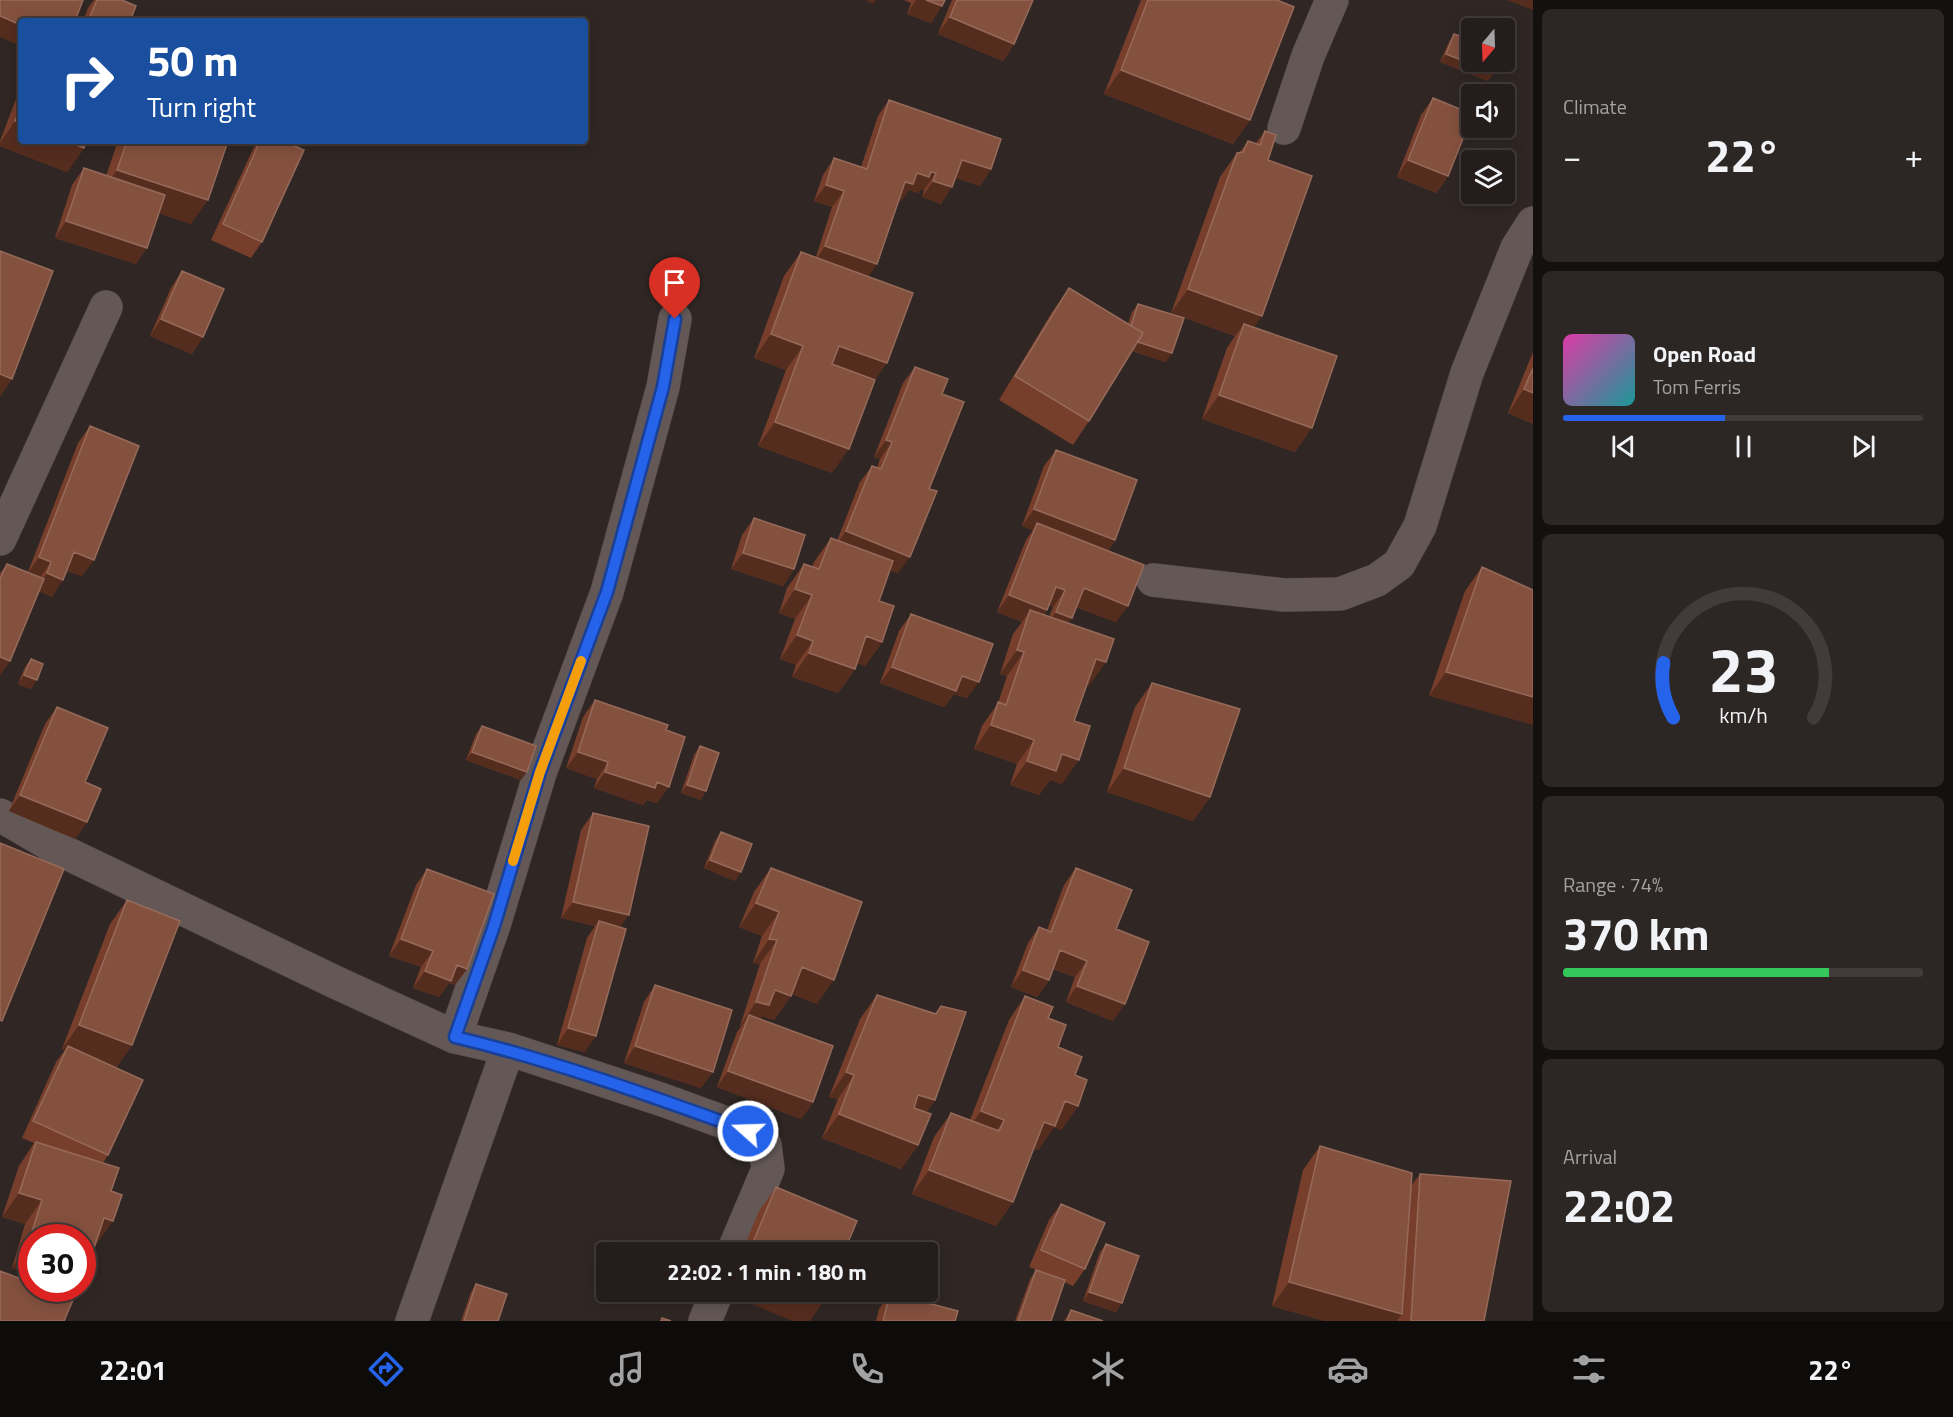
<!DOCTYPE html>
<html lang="en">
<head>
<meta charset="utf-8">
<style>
  body { margin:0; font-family:"Titillium Web",sans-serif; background:#2c2624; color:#f1f3f6; height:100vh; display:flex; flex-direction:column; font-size:22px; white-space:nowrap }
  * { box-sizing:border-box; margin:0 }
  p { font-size:20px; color:#a3a2a3 }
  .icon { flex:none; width:33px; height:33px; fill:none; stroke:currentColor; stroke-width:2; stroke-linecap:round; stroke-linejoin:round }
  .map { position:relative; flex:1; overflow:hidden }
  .drawer { display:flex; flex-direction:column; gap:9px; padding:9px; background:#14100f; width:420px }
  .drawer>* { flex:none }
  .banner { position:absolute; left:18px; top:18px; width:570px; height:126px; border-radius:6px; box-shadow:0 3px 15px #0003,0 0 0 2px #413b3a; background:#1a4fa0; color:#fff; overflow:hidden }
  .needle { width:39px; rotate:199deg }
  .buttons { position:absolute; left:1461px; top:18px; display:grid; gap:12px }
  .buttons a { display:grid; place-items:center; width:54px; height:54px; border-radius:6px; background:#241d1b; box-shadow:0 3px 15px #0003,0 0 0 2px #413b3a; font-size:30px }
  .speed { position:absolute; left:18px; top:1224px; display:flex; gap:12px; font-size:30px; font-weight:700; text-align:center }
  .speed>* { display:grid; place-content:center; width:78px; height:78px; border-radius:50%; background:#241d1b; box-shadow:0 3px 15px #0003,0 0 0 2px #413b3a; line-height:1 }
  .speed .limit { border:9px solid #d22; background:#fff; color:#111 }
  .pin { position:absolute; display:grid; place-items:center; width:51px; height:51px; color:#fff; margin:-62px -26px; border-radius:50% 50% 50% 0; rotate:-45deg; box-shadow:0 0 6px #0007 }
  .pin .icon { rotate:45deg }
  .me { position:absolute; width:66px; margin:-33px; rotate:290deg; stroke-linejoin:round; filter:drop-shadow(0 0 4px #0008) }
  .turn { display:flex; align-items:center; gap:21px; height:126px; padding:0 30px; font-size:27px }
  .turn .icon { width:78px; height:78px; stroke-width:2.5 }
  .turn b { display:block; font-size:42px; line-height:51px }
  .big { font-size:45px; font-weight:700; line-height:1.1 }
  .drawer .tile { flex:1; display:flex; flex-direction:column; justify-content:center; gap:9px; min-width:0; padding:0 21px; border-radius:9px; background:#2c2624 }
  .drawer .dial { align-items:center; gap:0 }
  .dial svg { height:156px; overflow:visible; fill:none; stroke:#413b3a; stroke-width:7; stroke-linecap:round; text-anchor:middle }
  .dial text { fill:#f1f3f6; stroke:none }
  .song { display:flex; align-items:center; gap:18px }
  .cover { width:72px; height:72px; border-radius:9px; background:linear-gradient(135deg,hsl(320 70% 55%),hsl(180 70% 35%)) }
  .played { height:6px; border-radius:3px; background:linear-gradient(90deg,#2563eb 45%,#413b3a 45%) }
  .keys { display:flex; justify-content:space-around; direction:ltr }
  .heat { display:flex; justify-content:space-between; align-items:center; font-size:33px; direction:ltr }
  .charge { height:9px; border-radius:4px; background:linear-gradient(90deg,#34c759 74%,#413b3a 0) }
  .trip { position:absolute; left:596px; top:1242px; width:342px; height:60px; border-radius:6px; background:#241d1b; box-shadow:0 3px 15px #0003,0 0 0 2px #413b3a; font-weight:700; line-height:60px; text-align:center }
  .tab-bar { display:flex; height:96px; justify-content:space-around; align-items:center; background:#0e0c0b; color:#a3a2a3 }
  .tab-bar .icon { width:42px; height:42px }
  .tab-bar .selected { color:#2563eb }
  .tab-bar b { font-size:27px; color:#f1f3f6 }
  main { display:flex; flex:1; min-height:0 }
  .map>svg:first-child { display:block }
</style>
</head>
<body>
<main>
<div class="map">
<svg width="1533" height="1321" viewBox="0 0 1533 1321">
  <rect width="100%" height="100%" fill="#302724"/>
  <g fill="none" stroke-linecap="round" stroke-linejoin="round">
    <g stroke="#4d4543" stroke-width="34">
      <path id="street" d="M1284 128 1308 56 1332 0
        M0 539 106 307
        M1153 580 1284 595 1340 594 1377 580 1399 564 1420 526 1467 373 1517 248 1533 223
        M0 815 58 849 335 982 455 1037 508 1049 412 1321
        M455 1037 494 925 540 773 607 592 663 387 675 319
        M508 1049 663 1100 748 1131 765 1145 768 1169 733 1252
        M705 1321 717 1292"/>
    </g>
    <use href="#street" stroke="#635855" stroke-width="33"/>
  </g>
  <path fill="#773e2b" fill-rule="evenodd" d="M94 0H122L130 21H83L88 8Z
    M904 0H945L931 23 907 14 911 3Z
    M952 0H1033L1014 44 1003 61 938 34Z
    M1141 0H1277L1250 120 1233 144 1104 94Z
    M1454 34 1488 81 1440 62 1449 42Z
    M21 86V141L84 148 67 172 0 146V141Z
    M1433 98 1448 176 1436 193 1397 177 1421 115Z
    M889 100 991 169 980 186 956 178 941 204 922 197 924 190 921 189 918 193 909 190 901 201 898 200 868 277 875 380 832 473 758 446 786 370 754 358 784 276 801 252 816 257 832 207 814 201 823 175 834 158 861 167 878 116Z
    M1265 131 1268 160 1254 327 1295 452 1202 419 1227 348 1235 336 1171 313 1220 177 1237 153H1239L1248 141 1256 143Z
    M118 141H228L191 224 159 213 136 264 55 238 72 185 84 168 106 176Z
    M258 141H284L262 242 251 258 211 240 253 149Z
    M182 271 203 337 192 354 150 336 171 288Z
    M1069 288 1128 324 1132 312 1138 304 1166 362 1132 351 1089 421 1073 445 999 400 1052 312Z
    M1533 352V424L1508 413Z
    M915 367 942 394 929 489 898 573 890 570 879 601 882 642 865 666 857 663 855 669 838 693 792 677 796 665 780 659 795 619 779 613 787 588 804 564 812 567 814 562 831 538 837 541 860 482 872 466 877 468 880 459 874 457 903 383Z
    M90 426 82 576 67 571 52 597 39 591 10 661 0 675V573L7 564 28 572 78 443Z
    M1056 450 1115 540 1108 551 1116 622 1076 607 1068 623 1089 686 1087 685 1074 721 1062 784 1050 780 1039 795 1010 785 1017 764 974 749 982 726 998 703 1007 676 1000 674 1013 634 1022 622 997 612 1026 540 1033 530 1022 526 1044 466ZM1049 605 1053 607 1049 617 1044 615Z
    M754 518 794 569 783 586 731 569 742 535Z
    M1482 567 1533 590 1429 696 1465 591Z
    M911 614 967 698 954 694 944 707 880 683 899 631Z
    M31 659V689L18 684 25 667Z
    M1152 683 1210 797 1193 821 1107 792 1135 707Z
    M595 700 666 730 657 803 647 800 643 805 594 788 597 779 566 768 583 717Z
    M57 707 85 782 87 822 75 839 9 811 45 724Z
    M482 726 521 780 466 760 476 734Z
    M700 746 701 800 681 793 694 755Z
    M593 813 620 928 585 1052 557 1045 587 938 595 926 561 918 581 830Z
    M721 832 735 881 704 868 715 841Z
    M771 868 817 1004 792 994 774 1020 762 1016 760 1019 813 1102 801 1119 717 1087 737 1032 741 1027 740 1026 760 964 753 963 762 936 739 927 754 892Z
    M1076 868 1116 929 1113 1021 1066 1002 1075 977 1053 969 1049 980 1037 997 1011 987 1028 943 1039 927 1047 930 1064 885Z
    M427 869 467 969 455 985 449 983 439 997 413 988 421 967 389 956 416 885Z
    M127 900 132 1045 116 1068 108 1155 103 1163 111 1191 96 1245 32 1238V1274L12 1268 25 1224 2 1217 19 1166 34 1143 22 1138 56 1062 65 1050 62 1049 110 924Z
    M655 985 701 1088 624 1063 644 1002Z
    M877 995 935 1014 941 1006 935 1100 926 1113 918 1145 901 1169 822 1138 838 1099 829 1097 860 1019Z
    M1025 996 1048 1018 1058 1047 1075 1075 1078 1106 1061 1130 1054 1127 1038 1150 1034 1148 1013 1202 996 1226 912 1194 934 1137 951 1113 970 1120 1009 1020Z
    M1320 1146 1411 1186 1420 1174 1484 1321H1325L1272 1306 1303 1170Z
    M776 1187 844 1252H742L759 1211Z
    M1061 1204 1085 1269 1073 1286 1064 1282 1051 1321H1015L1030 1279 1036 1270 1045 1273 1029 1267 1049 1220Z
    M1106 1244 1116 1312 1083 1301 1100 1252Z
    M476 1284 498 1321H461L471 1292Z
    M890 1293 955 1321H876L879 1309Z
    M1071 1310 1103 1321H1064Z"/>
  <path fill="#552d1f" d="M865 0H876L873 4Z
    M916 0H926L942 6 931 23 907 14Z
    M1507 0H1533V10Z
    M0 16 21 25V46L0 37Z
    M950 17 1014 44 1003 61 938 34Z
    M1446 54 1494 73 1488 81 1440 62Z
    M1121 70 1250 120 1233 144 1104 94Z
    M15 121 21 124V141H66L84 148 67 172 0 146V143Z
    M962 160 991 169 980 186 950 176Z
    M1408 160 1448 176 1436 193 1397 177Z
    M117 170 208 200 191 224 100 194Z
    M931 172 936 173 924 190 921 189 918 193 909 190 901 201 893 198 905 182 917 173Z
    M933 181 952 187 941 204 922 197Z
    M826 185 844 191 832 207 814 201Z
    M66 221 147 248 136 264 55 238Z
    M825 246 877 264 866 280 814 263Z
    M1188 289 1262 316 1245 340 1244 324 1235 336 1171 313Z
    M161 319 203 337 192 354 150 336Z
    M771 334 803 346 786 370 754 358Z
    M1127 339 1172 353 1166 362 1121 347Z
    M839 346 887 363 870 387 822 370Z
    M0 374 12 379 0 397Z
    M1524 389 1533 393V424L1508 413Z
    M1219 395 1312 428 1295 452 1202 419Z
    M775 422 849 449 832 473 758 446Z
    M886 440 892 442 880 459 874 457Z
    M1034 509 1115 540 1103 557 1037 523 1033 530 1022 526Z
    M846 531 910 557 898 573 834 548Z
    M74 552 94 560 82 576 62 569Z
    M743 553 794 569 783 586 731 569Z
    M39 557 51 562 39 579 27 574Z
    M47 573 63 580 52 597 35 590Z
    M1056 587 1065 590 1053 607 1045 603Z
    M1084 588 1128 606 1116 622 1072 605Z
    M795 589 812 595 795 619 779 613Z
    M1009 595 1047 610 1035 627 1030 610 1022 622 997 612Z
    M1056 612 1072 618 1060 635 1044 628Z
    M797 635 813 641 796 665 780 659Z
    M866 636 882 642 865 666 849 661Z
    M1017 650 1024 652 1007 676 1000 674Z
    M809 653 855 669 838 693 792 677Z
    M0 657 10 661 0 675Z
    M1096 659 1106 662 1089 686 1080 683Z
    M892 667 962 676 979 682 967 698 954 694 944 707 880 683Z
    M1446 672 1533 697V725L1429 696Z
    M24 675 37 680 31 689 18 684Z
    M991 725 1034 740 1017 764 974 749Z
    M472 752 527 772 521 780 466 760Z
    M578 752 608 762 597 779 566 768Z
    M1062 754 1079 760 1062 784 1050 780 1039 795 1010 785 1027 761Z
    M1124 768 1210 797 1193 821 1107 792Z
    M605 772 657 782 669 787 657 803 647 800 643 805 594 788Z
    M687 785 706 791 701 800 681 793Z
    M20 795 87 822 75 839 9 811Z
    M710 860 741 872 735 881 704 868Z
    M573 902 629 915 617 931 599 921 595 926 561 918Z
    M756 903 779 912 762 936 739 927Z
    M401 939 433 951 421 967 389 956Z
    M769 939 777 940 760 964 753 963Z
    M1060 950 1087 961 1075 977 1049 967Z
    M457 965 467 969 455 985 449 983 439 997 413 988 425 971Z
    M802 967 834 980 817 1004 785 991Z
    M1023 970 1049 980 1037 997 1011 987Z
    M1077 986 1125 1004 1113 1021 1066 1002Z
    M775 990 791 996 774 1020 762 1016 753 1029 749 1015 741 1027 740 1026 756 1002Z
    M79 1025 132 1045 115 1069 68 1046 65 1050 62 1049Z
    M568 1028 596 1036 585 1052 557 1045Z
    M635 1046 713 1072 701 1088 624 1063Z
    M728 1071 813 1102 801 1119 717 1087Z
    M846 1072 854 1075 838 1099 829 1097Z
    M918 1095 935 1100 918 1124 901 1119Z
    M1065 1101 1078 1106 1061 1130 1054 1127 1038 1150 1027 1146 1044 1122Z
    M981 1111 1004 1120 987 1144 964 1135Z
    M839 1114 918 1145 901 1169 822 1138Z
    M929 1170 1013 1202 996 1226 912 1194Z
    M19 1193 42 1200 25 1224 2 1217Z
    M104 1218 113 1221 96 1245 87 1242Z
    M28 1244 32 1245V1274L12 1268Z
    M82 1261 89 1263 82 1273Z
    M1289 1282 1402 1314 1397 1321H1325L1272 1306Z
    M726 1292H797L823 1302 810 1321H793L725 1293Z
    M1089 1292 1122 1303 1116 1312 1083 1301Z"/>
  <path fill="#85513f" stroke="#966a5a" stroke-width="1.5" d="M0 0H83L75 21H21V25L0 16Z
    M97 0H122L136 6 130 21H88Z
    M926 0H945L942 6Z
    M957 0H1033L1014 44 950 17Z
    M1148 0H1277L1294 7 1250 120 1121 70Z
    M1454 34 1472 40V62H1499L1494 73 1446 54Z
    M1433 98 1472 114V116L1448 176 1408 160Z
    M889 100 1001 139 991 169 962 160 952 187 933 181 936 173 931 172 929 177 917 173 913 184 905 182 877 264 825 246 844 191 826 185 834 158 867 169Z
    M21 106V124L15 121Z
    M1265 131 1276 135 1268 160 1312 176 1262 316 1188 289 1237 153 1243 152 1248 141 1260 145Z
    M66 141H86L84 148Z
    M127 141H228L208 200 117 170Z
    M260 141H284L304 150 262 242 223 224Z
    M84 168 165 195 147 248 66 221Z
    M0 251 53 271 12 379 0 374Z
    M801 252 913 293 887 363 839 346 832 364 875 380 849 449 775 422 803 346 771 334Z
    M182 271 224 289 203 337 161 319Z
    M1069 288 1143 333 1089 421 1015 376Z
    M1138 304 1184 318 1172 353 1138 342 1143 333 1131 326Z
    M1244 324 1337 356 1312 428 1219 395Z
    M915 367 948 379 942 394 964 402 929 489 937 491 910 557 846 531 872 466 881 469 892 442 886 440Z
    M1533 368V393L1524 389Z
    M90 426 139 446 94 560 74 552 63 580 47 573 51 562 39 557Z
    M1056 450 1137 480 1115 540 1034 509Z
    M754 518 805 535 794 569 743 553Z
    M1037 523 1144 565 1128 606 1084 588 1072 618 1056 612 1065 590 1056 587 1047 610 1009 595Z
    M831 538 893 561 879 601 894 606 882 642 866 636 855 669 809 653 813 641 797 635 812 595 795 589 804 564 819 569Z
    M7 564 44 579 10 661 0 657V579Z
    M1482 567 1533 590V697L1446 672Z
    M1030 610 1114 639 1106 662 1096 659 1074 721 1090 726 1079 760 1062 754 1056 771 1027 761 1034 740 991 725 998 702 1006 705 1024 652 1017 650Z
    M911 614 993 644 979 682 962 676 956 691 892 667Z
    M31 659 43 664 37 680 24 675Z
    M1152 683 1240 709 1210 797 1124 768Z
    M595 700 668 725 666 730 685 737 669 787 657 782 655 788 605 772 608 762 578 752Z
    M57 707 108 728 85 782 101 789 87 822 20 795Z
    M482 726 536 746 527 772 472 752Z
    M700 746 719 753 706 791 687 785Z
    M593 813 649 826 629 915 573 902Z
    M721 832 752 844 741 872 710 860Z
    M0 843 64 869 2 1021 0 1020Z
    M771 868 862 902 834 980 802 967 791 996 775 990 769 1005 756 1002 777 940 769 939 779 912 756 903Z
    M1076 868 1132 890 1116 929 1149 942 1125 1004 1077 986 1087 961 1060 950 1049 980 1023 970 1039 927 1051 932Z
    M427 869 494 894 467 969 457 965 451 981 425 971 433 951 401 939Z
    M127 900 180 921 132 1045 79 1025Z
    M599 921 626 929 596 1036 568 1028Z
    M655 985 732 1010 713 1072 635 1046Z
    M877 995 936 1014 941 1006 966 1012 935 1100 918 1095 914 1108 931 1114 918 1145 839 1114 854 1075 846 1072Z
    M1025 996 1053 1007 1048 1018 1066 1025 1058 1047 1082 1057 1075 1075 1087 1080 1078 1106 1065 1101 1055 1126 1044 1122 1013 1202 929 1170 951 1113 999 1131 1004 1120 981 1111Z
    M749 1015 833 1046 813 1102 728 1071Z
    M68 1046 143 1080 108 1155 33 1121Z
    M36 1142 119 1168 111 1191 122 1195 113 1221 104 1218 89 1263 82 1261V1238H32V1245L28 1244 42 1200 19 1193Z
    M1320 1146 1412 1173 1402 1314 1289 1282Z
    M1420 1174 1511 1181 1484 1321H1411Z
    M776 1187 857 1221 844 1252H749Z
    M1061 1204 1105 1223 1085 1269 1041 1250Z
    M1106 1244 1139 1256 1122 1303 1089 1292Z
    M1036 1270 1065 1280 1051 1321H1018Z
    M0 1271 32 1283V1288H44L73 1300 64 1321H0Z
    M476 1284 507 1294 498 1321H464Z
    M797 1292H828L823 1302Z
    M890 1293 958 1311 955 1321H883Z
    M1071 1310 1103 1321H1067Z
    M662 1318 671 1321H661Z"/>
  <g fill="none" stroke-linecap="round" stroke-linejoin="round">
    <g stroke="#184099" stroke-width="15">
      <path id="route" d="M675 319 663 387 607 592 540 772 494 926 455 1037C555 1061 651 1096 748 1131"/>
    </g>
    <use href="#route" stroke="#2563eb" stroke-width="10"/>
    <path stroke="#f59e0b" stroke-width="10" d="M513 861 540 772 581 661"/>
  </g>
</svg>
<div class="buttons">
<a><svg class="needle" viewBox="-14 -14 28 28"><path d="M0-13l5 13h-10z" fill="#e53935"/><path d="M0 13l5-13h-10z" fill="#a3a2a3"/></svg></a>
<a><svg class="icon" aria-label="sound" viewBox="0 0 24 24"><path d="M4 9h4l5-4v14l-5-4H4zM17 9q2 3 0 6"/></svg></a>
<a><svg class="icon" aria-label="layers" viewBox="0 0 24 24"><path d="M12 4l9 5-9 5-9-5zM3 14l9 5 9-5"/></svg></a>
</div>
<div class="speed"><div class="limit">30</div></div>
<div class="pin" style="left:675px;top:319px;background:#d93025"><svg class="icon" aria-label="arrive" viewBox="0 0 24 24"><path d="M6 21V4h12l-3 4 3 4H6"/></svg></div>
<svg class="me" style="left:748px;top:1131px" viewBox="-20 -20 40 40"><circle r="17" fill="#2563eb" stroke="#fff" stroke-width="3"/><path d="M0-11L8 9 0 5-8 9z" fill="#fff"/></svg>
<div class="trip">22:02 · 1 min · 180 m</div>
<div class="banner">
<div class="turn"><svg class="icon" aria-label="right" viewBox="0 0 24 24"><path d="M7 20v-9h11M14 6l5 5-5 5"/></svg><div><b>50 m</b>Turn right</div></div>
</div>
</div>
<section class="drawer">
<div class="tile"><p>Climate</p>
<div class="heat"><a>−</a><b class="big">22°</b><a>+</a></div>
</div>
<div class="tile">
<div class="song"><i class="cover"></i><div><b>Open Road</b><p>Tom Ferris</p></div></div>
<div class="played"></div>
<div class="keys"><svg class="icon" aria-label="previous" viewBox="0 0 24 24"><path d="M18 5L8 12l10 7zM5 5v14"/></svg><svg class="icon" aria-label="pause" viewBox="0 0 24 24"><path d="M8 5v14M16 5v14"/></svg><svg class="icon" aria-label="next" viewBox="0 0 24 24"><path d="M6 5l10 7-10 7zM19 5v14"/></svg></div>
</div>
<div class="tile dial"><svg viewBox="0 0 100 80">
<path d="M14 69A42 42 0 1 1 86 69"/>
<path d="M14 69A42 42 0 0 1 9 41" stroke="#2563eb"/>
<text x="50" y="56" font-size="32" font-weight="700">23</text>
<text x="50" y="72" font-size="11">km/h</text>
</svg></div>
<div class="tile"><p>Range · 74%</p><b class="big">370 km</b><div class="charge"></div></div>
<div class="tile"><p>Arrival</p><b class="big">22:02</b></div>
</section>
</main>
<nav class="tab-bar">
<b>22:01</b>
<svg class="icon selected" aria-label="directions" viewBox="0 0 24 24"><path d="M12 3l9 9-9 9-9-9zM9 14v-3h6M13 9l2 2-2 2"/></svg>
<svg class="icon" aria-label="music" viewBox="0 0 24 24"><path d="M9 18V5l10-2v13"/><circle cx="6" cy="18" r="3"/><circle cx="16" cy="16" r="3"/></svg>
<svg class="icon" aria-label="phone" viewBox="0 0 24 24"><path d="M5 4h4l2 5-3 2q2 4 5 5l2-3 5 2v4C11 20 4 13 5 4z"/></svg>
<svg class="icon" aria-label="climate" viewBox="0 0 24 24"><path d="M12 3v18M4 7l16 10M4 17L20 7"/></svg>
<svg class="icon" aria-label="car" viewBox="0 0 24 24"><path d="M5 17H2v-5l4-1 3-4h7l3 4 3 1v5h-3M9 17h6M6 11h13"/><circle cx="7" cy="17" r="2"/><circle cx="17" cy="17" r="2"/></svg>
<svg class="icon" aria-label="filters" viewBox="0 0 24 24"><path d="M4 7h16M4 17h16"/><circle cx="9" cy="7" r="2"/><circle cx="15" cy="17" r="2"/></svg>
<b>22°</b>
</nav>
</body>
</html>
